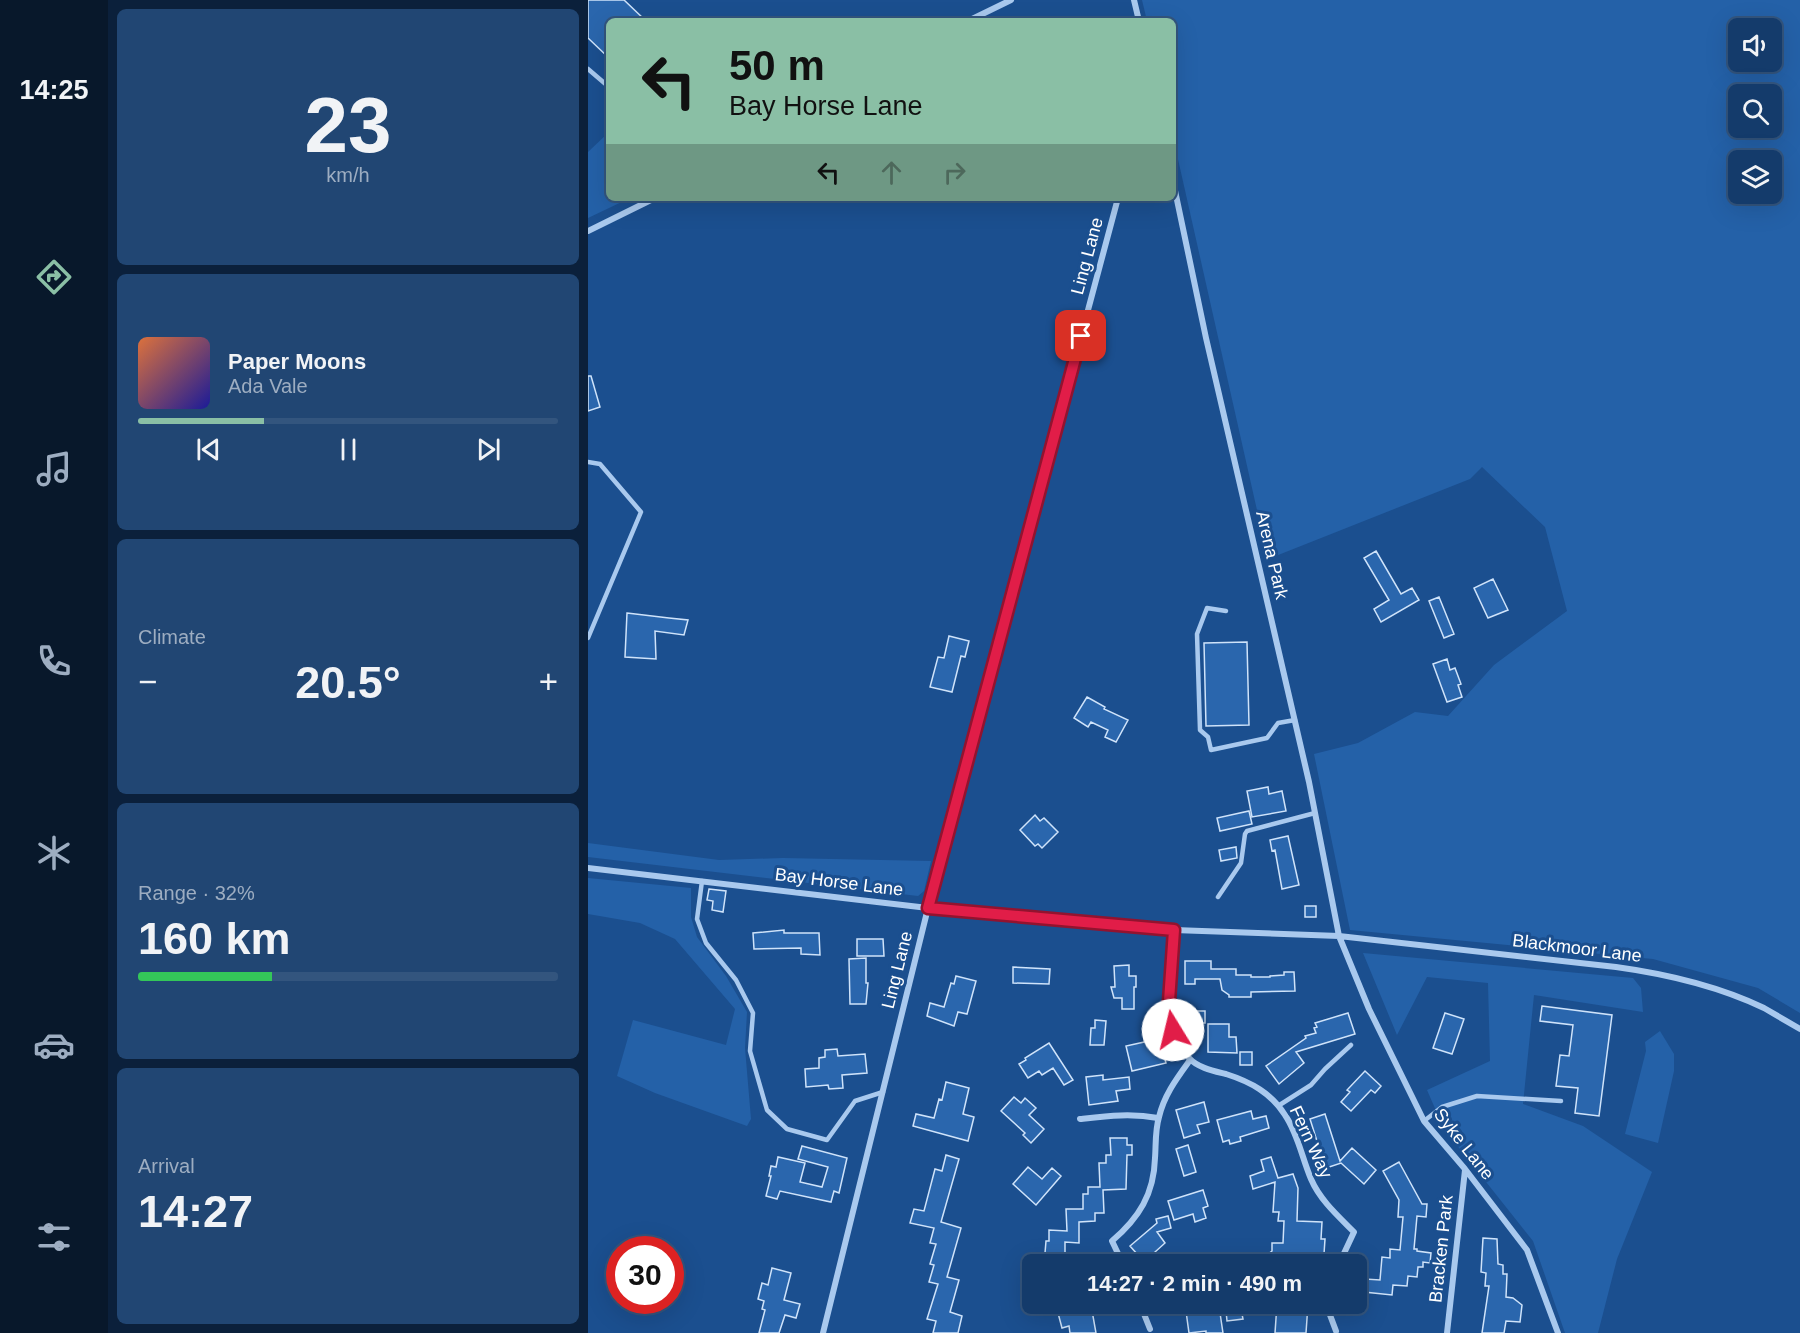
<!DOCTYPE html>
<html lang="en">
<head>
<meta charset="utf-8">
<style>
  body { margin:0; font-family:Arial,sans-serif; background:#214673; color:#f1f3f6; height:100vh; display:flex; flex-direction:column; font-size:22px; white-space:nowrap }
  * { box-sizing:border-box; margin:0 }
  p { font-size:20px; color:#9dadc1 }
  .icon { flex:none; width:33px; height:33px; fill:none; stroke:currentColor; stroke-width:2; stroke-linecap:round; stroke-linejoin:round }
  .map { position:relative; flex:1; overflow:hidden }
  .panel { display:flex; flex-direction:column; gap:9px; padding:9px; background:#0b203b; width:480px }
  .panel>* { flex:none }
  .hud { position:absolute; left:18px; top:18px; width:570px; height:183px; border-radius:9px; box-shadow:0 6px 24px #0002,0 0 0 2px #33557e; background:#8abfa5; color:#111; overflow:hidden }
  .fabs { position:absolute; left:1140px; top:18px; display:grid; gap:12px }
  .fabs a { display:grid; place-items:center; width:54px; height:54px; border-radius:9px; background:#143b6b; box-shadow:0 6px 24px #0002,0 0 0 2px #33557e; font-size:30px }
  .speed { position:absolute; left:18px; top:1236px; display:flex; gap:12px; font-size:30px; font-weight:700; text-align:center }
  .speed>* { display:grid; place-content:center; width:78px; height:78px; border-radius:50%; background:#143b6b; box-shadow:0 6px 24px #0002,0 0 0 2px #33557e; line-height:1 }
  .speed .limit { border:9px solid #d22; background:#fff; color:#111 }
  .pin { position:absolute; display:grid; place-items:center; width:51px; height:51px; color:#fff; margin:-26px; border-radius:12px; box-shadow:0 3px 9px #0006 }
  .me { position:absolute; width:66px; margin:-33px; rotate:351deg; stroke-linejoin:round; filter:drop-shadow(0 0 4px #0008) }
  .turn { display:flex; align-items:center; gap:21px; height:126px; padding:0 24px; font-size:27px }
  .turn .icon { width:78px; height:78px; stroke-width:2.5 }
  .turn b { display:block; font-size:42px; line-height:51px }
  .lanes { display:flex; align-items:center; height:57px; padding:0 24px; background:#0003; justify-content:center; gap:30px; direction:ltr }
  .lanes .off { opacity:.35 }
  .big { font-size:45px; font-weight:700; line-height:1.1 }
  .panel .card { flex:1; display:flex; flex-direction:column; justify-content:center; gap:9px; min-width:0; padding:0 21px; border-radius:9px; background:#214673 }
  .panel .dial { align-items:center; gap:0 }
  .dial b { font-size:78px; line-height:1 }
  .song { display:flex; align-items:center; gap:18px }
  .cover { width:72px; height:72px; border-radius:9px; background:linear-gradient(135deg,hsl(20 70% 55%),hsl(240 70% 35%)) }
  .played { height:6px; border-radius:3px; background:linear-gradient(90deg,#8abfa5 30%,#33557e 30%) }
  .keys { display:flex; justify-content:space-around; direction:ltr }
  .heat { display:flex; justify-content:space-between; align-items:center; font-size:33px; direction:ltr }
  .charge { height:9px; border-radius:4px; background:linear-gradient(90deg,#34c759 32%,#33557e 0) }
  .trip { position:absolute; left:434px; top:1254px; width:345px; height:60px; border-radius:9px; background:#143b6b; box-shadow:0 6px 24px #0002,0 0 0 2px #33557e; font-weight:700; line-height:60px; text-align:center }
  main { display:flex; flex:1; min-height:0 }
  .tab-bar { display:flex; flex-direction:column; width:108px; justify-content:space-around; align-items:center; background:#08182b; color:#9dadc1 }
  .tab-bar .icon { width:42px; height:42px }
  .tab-bar .on { color:#8abfa5 }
  .tab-bar b { font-size:27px; color:#f1f3f6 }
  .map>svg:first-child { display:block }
</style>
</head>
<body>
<main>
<nav class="tab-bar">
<b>14:25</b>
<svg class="icon on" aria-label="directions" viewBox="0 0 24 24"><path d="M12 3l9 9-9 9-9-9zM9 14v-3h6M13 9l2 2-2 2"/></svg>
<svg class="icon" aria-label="music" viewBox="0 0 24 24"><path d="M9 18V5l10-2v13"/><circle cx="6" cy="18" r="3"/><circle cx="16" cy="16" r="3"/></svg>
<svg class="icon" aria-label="phone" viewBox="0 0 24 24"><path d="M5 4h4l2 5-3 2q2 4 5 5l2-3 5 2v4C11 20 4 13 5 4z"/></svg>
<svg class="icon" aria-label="climate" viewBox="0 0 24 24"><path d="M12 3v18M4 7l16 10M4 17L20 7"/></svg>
<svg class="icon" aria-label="car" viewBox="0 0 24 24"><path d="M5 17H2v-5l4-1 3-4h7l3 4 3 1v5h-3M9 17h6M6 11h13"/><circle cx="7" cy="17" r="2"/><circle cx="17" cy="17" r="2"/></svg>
<svg class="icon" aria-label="filters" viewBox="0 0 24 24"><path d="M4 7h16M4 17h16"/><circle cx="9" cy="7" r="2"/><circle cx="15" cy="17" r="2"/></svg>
</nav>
<section class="panel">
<div class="card dial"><b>23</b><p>km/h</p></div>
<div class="card">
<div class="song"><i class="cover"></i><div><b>Paper Moons</b><p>Ada Vale</p></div></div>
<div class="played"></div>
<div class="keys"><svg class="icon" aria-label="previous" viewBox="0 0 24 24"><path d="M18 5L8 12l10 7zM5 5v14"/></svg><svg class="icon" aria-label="pause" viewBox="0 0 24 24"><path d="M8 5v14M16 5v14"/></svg><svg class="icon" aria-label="next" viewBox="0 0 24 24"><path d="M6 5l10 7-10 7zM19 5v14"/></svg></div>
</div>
<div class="card"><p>Climate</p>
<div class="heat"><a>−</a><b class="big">20.5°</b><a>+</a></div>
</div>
<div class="card"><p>Range · 32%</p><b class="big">160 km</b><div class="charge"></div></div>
<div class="card"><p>Arrival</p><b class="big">14:27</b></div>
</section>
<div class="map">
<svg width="1212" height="1333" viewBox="0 0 1212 1333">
  <rect width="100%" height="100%" fill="#1b4f8f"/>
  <path fill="#2461a8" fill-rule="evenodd" d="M554 0H1212V1013L1170 988 1065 959 762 930 726 754 770 743 827 712 860 716 906 665 979 611 957 527 894 467 882 479 680 559 585 137V21H559ZM1150 28H1184V62H1150ZM1150 94H1184V128H1150ZM1150 160H1184V194H1150Z
    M21 132V198H42L0 218V152Z
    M0 843 131 860 195 858 343 861 336 891 330 896 0 857Z
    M0 878 103 888V917L109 937 138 976 159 1012 157 1048 163 1119 159 1126 67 1093 29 1076 45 1020 138 1045 147 1009 87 939 52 923 0 914Z
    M775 953 1045 978 1053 988 1055 1012 946 995 935 1104 995 1126 1064 1172 1029 1259 1010 1333H977L945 1241 856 1129 839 1090 902 1061 900 983 839 977 809 1035Z
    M1072 1031 1086 1054V1071L1070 1143 1037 1134 1058 1051 1057 1042Z"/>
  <path fill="#2a66ad" stroke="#cfe3fa" stroke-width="1.5" d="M0 0H36L58 21H21V58L0 38Z
    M0 376H3L12 407 0 411Z
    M788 551 813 594 824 588 831 600 793 622 786 609 801 600 776 558Z
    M905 579 920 610 900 618 886 588Z
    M851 597 866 634 856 638 841 601Z
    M39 613 81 618 100 620 96 635 67 631 68 659 37 657Z
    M361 636 381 641 377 657 373 656 364 692 342 687 350 657 356 658Z
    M659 642 661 725 618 726 616 643Z
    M859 659 862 670 867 668 873 684 870 685 874 697 859 702 845 664Z
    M499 697 517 707 516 709 540 720 528 742 517 737 520 730 503 722 500 727 486 718Z
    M680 787 681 794 694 791 698 811 664 817 659 791Z
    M661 811 664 824 632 831 629 818Z
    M447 815 452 821 456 818 470 832 454 848 450 844 447 846 432 830Z
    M700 836 711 885 694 889 687 850 684 851 682 840Z
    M648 847 649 858 633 861 631 850Z
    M121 889 138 891 135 912 124 910 125 901 119 900Z
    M717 906H728V917H717Z
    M196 930V933H231L232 955 213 954V948L166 949 165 933Z
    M269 939H295L296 956H269Z
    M278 958V983H280L278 1004H262L261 959Z
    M597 961H623V969H648V975H663V977H682V976L696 975V972H706L707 991 663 992V997H641V995L634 990 632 979H607V984H597Z
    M541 965V976H548V987H546V1009H534V998H526L523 987H527L526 966Z
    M425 967 462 969 461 984 425 983Z
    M368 976 388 981 379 1014 370 1012 366 1026 339 1016 342 1003 356 1007 363 983 366 984Z
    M954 1006 1024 1015 1011 1116 987 1113 990 1088 968 1086 972 1055 981 1056 985 1025 952 1021Z
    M604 1011H617V1023H605Z
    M760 1013 767 1034 708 1052 716 1063 691 1084 678 1066 718 1038 717 1036 728 1033 726 1028 729 1027 727 1023Z
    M857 1013 876 1019 864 1054 845 1048Z
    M507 1020 518 1021 516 1045H502L503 1028H507Z
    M620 1024H641V1037H648L649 1053 620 1052Z
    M561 1041 562 1044 572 1041 578 1063 544 1071 538 1046Z
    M461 1043 485 1080 476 1085 465 1068 454 1075 451 1071 440 1078 431 1064 438 1060 437 1058Z
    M249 1049 250 1056 277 1054 279 1073 254 1075 255 1088 241 1089 240 1085 218 1087 217 1069 231 1068V1058L237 1057V1050Z
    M652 1052H664V1065H652Z
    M777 1071 793 1086 787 1093 783 1090 763 1111 753 1102 762 1092 759 1090Z
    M515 1075V1080L541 1077 542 1089 528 1091 530 1101 501 1105 498 1077Z
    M358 1082 381 1088 375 1114 386 1117 380 1141 325 1126 328 1114 346 1118 351 1099 354 1100Z
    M426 1097 433 1103 437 1098 448 1108 441 1115 456 1129 443 1143 435 1135 437 1133 413 1111Z
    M616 1102 621 1122 609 1125 612 1133 596 1138 588 1110Z
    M663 1111 665 1119 678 1116 681 1128 652 1137 653 1141 642 1144 641 1140 635 1142 629 1120Z
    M737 1114 752 1161 764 1148 788 1170 776 1184 753 1163 735 1169 731 1158 734 1157 722 1119Z
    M522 1138H539V1145H544V1155H539L538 1189 515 1190 516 1213H507V1221L491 1222V1243L477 1242V1262H461V1253H457L458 1241H461V1230L479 1231 478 1209H495V1194H500V1187H512L511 1163H518V1155H523Z
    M600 1145 608 1172 596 1176 588 1149Z
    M214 1146 259 1158 251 1193 246 1191 243 1202 192 1191 189 1199 178 1196 183 1176H181L183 1166 188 1167 190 1157 217 1163 212 1182 234 1187 240 1167 210 1159Z
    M358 1155 371 1159 353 1222 373 1228 359 1277 371 1280 362 1312 374 1316 370 1333H345L348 1321 339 1319 350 1284 341 1282 346 1265 342 1264 348 1244 342 1243 346 1228 322 1223 326 1209 336 1211 347 1169 354 1171Z
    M683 1157 690 1178 705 1174 710 1188 709 1221 734 1222 733 1239H737L736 1254 710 1253V1264H677L675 1258 684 1251V1243H695L696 1221H690L691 1212H685L687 1182 665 1189 662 1176 676 1171 673 1160Z
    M811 1162 834 1204H839L838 1217 829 1216 826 1249H829V1251L843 1253 842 1263 835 1262V1267H830L829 1277 820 1276 819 1286 805 1285 804 1295 776 1292 777 1279 792 1280 794 1257 802 1258V1249L812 1250 815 1217H810L811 1200 795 1171Z
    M440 1167 454 1179 464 1168 473 1176 448 1205 425 1184Z
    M615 1190 620 1206 615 1208 618 1218 607 1222 605 1214 586 1220 580 1201Z
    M580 1216 583 1228 569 1232 577 1243 567 1252 572 1258 563 1264H558L542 1246 569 1223 568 1219Z
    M895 1238 909 1239 910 1264 915 1265V1274H919L918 1297 925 1298 934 1305 932 1322 918 1321 916 1333H894L901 1286H897L898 1273 893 1272Z
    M184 1268 203 1273 196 1300 212 1304 208 1318 197 1315 191 1333H171L177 1310 174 1309 176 1301 170 1299 174 1283 180 1285Z
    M597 1304H614L617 1315 632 1313 635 1333H618V1331L601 1333Z
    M689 1304H720L718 1333H687Z
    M503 1305 508 1333H482L481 1326 474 1328 470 1313Z
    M653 1309 655 1319 639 1321 638 1311Z"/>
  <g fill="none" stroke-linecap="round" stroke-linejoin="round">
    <path stroke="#a9c9ee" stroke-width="4.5" d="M0 69 21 87
      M0 462 12 464 53 512 0 638
      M638 611 619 608 609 634 612 730 620 737 623 750 679 738 690 723 707 720
      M114 881 109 919 118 943 148 980 165 1013 162 1051 179 1110 199 1129 239 1140 267 1101 295 1092
      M630 897 653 863 657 834 659 831 727 813
      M690 1106 723 1085 737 1069 763 1045
      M836 1121 854 1107 889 1096 973 1101"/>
    <path stroke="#a9c9ee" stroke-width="6" d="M546 0 551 21
      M380 21 423 0
      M585 181 618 338 721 782 751 936 781 1009 836 1121 877 1169 939 1250 970 1333
      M0 231 67 198
      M0 868 340 908 586 930 751 936 1028 967C1079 974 1130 986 1176 1008 1188 1015 1200 1022 1212 1029
      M586 930C583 968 571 1028 601 1058 610 1068 626 1071 638 1074 663 1082 683 1093 697 1115 710 1134 714 1158 723 1179 732 1200 750 1216 766 1232L751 1264
      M492 1119C519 1116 543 1113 570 1118
      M535 1264 524 1241C551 1218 566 1194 567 1158 568 1145 567 1130 571 1117 576 1095 589 1078 602 1060
      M552 1304 562 1329
      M742 1304V1315L748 1331
      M235 1333 340 908 530 198
      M859 1333 877 1170"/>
  </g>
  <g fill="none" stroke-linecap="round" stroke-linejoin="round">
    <g stroke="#92132f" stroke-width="15">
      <path id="route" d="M493 336 340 908 586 930 581 1001 585 1030"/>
    </g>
    <use href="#route" stroke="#e11d48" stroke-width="10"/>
  </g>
  <g text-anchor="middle" stroke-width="6" stroke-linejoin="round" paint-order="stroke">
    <g font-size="18" fill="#fff" stroke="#1b4f8f">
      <text transform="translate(499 256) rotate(-75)" y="6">Ling Lane</text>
      <text transform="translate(684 555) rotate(77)" y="6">Arena Park</text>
      <text transform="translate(251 882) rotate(7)" y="6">Bay Horse Lane</text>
      <text transform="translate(989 948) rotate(7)" y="6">Blackmoor Lane</text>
      <text transform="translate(309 970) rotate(-76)" y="6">Ling Lane</text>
      <text transform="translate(723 1142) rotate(65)" y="6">Fern Way</text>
      <text transform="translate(876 1144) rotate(52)" y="6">Syke Lane</text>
      <text transform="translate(853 1249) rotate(-84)" y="6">Bracken Park</text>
    </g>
  </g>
</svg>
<div class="fabs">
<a><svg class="icon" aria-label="sound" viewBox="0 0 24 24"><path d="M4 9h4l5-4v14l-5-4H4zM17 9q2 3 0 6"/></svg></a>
<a><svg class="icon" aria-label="search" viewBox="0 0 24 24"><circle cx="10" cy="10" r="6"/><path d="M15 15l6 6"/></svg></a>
<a><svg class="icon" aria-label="layers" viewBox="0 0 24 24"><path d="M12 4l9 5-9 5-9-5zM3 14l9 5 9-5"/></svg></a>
</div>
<div class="speed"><div class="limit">30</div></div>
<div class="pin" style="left:493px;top:336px;background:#d93025"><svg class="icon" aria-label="arrive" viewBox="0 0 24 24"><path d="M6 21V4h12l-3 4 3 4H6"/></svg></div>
<svg class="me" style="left:585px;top:1030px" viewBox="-20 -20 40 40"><circle r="19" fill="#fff"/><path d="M0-13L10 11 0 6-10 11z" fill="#e11d48"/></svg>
<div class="trip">14:27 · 2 min · 490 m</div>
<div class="hud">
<div class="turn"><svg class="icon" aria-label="left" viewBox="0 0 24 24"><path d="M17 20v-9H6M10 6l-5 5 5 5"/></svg><div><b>50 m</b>Bay Horse Lane</div></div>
<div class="lanes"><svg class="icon" aria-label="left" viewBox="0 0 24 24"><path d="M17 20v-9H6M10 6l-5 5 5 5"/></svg><svg class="icon off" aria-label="ahead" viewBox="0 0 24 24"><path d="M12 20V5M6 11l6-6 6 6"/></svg><svg class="icon off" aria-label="right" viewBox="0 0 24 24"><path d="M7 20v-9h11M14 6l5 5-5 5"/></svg></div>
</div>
</div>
</main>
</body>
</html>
